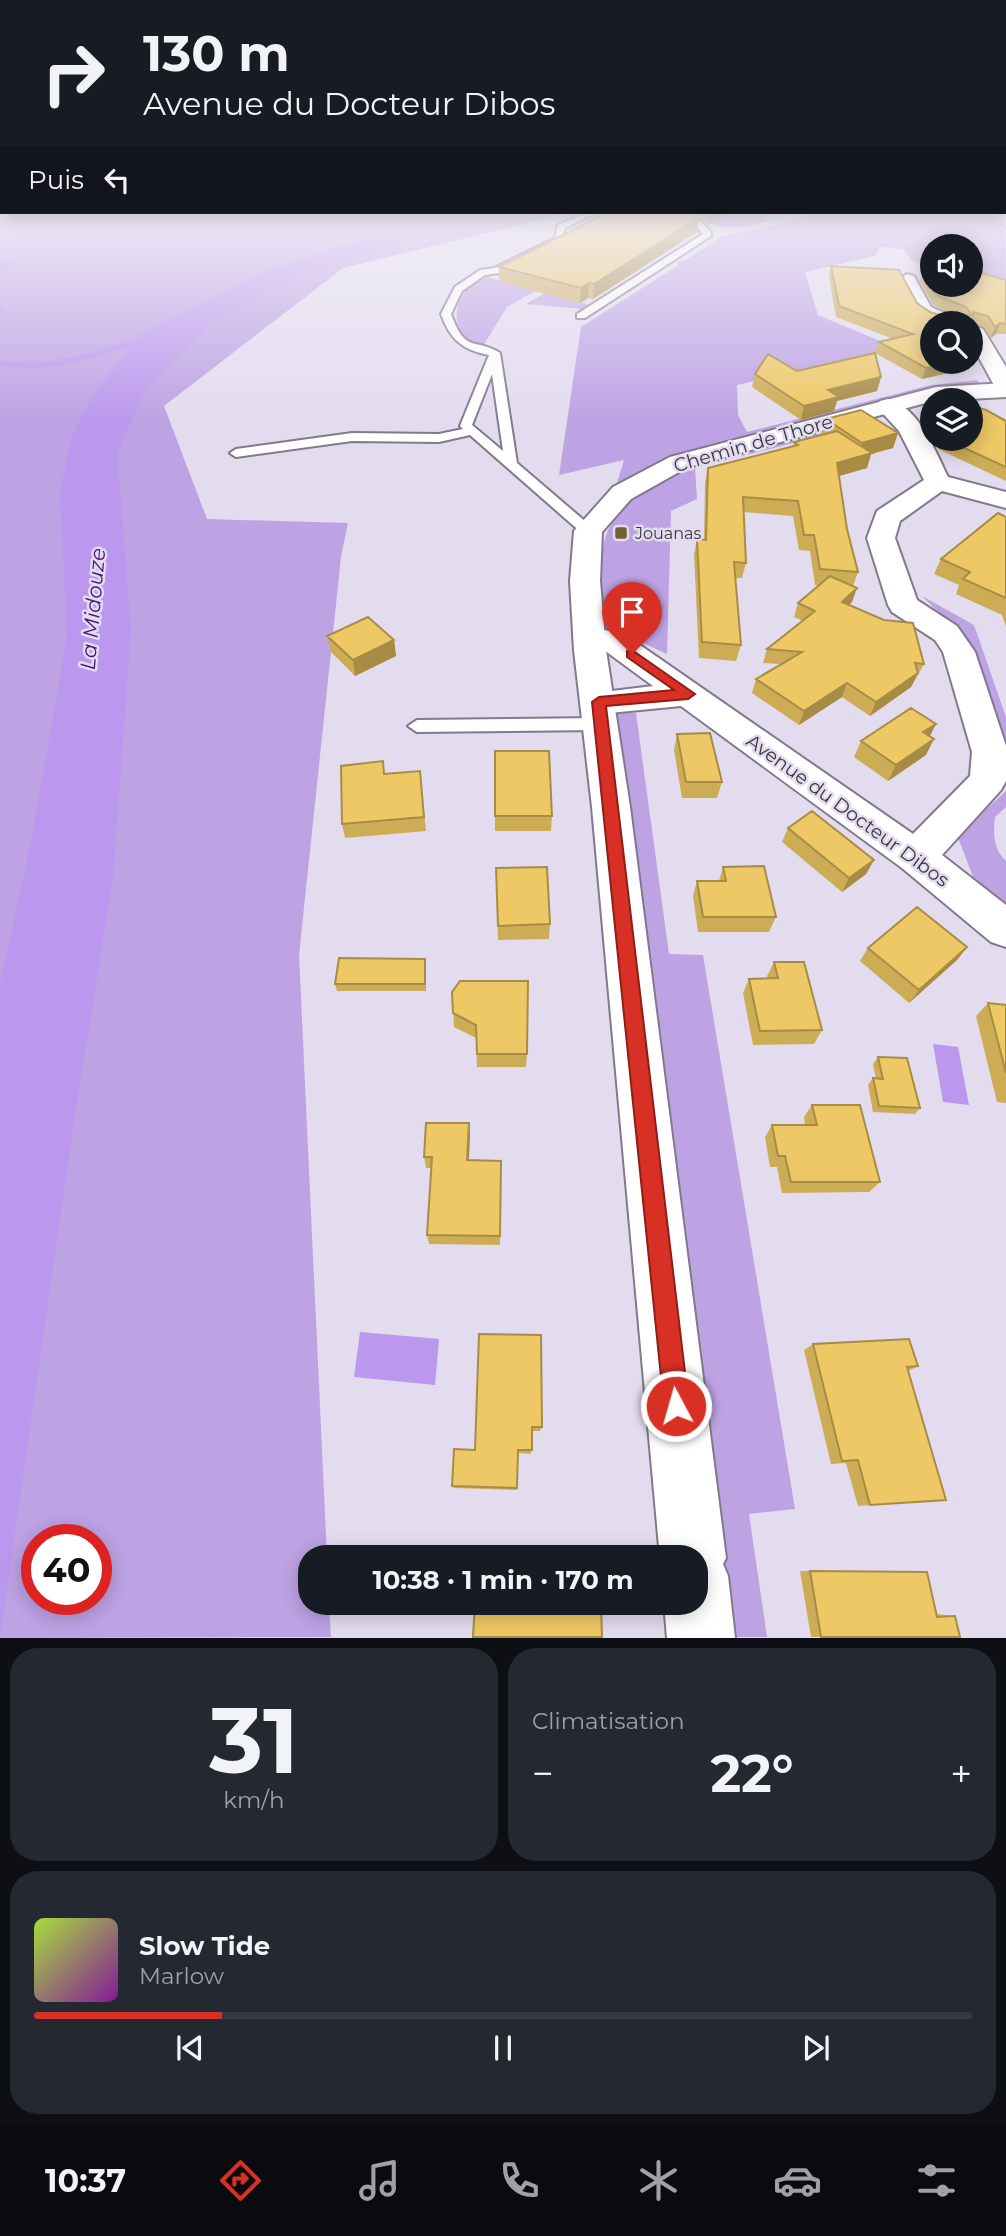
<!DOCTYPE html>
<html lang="fr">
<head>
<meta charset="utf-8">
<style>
  body { margin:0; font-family:Montserrat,sans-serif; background:#242831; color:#f1f3f6; height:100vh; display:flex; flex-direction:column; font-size:26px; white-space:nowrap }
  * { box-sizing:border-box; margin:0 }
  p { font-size:23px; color:#9ea1a6 }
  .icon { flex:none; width:38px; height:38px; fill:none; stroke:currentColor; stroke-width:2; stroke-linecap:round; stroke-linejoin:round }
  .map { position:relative; height:1638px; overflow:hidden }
  .details { display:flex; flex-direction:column; gap:10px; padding:10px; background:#0d0f14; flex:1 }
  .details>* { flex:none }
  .guide { position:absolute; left:0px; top:0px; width:1006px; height:214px; box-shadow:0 4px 18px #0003; background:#171b24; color:#f1f3f6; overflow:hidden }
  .fabs { position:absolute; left:920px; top:234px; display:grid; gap:14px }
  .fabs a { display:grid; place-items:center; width:63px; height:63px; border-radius:50%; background:#171b24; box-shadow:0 4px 18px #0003; font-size:35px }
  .speed { position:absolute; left:21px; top:1524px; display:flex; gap:14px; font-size:35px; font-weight:700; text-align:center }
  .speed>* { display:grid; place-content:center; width:91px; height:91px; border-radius:50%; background:#171b24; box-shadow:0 4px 18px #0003; line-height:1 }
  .speed .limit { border:10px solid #d22; background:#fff; color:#111 }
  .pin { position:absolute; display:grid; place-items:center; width:60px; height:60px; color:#fff; margin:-72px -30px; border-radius:50% 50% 50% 0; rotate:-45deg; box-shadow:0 0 7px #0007 }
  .pin .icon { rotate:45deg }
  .me { position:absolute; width:77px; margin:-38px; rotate:354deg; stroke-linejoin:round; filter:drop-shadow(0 0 5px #0008) }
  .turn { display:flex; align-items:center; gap:24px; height:147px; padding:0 28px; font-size:32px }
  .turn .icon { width:91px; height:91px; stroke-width:2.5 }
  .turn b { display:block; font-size:49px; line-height:60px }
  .then { display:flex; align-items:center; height:66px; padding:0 28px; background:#0003; gap:14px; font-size:26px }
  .big { font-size:52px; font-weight:700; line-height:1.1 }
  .details .card { flex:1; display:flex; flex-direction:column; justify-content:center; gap:10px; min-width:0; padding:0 24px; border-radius:28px; background:#242831 }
  .details .dial { align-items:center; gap:0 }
  .dial b { font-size:91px; line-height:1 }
  .song { display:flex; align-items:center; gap:21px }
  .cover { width:84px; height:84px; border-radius:10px; background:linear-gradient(135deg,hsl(80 70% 55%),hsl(290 70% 35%)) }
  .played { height:7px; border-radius:4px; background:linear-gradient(90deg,#d93025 20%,#363941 20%) }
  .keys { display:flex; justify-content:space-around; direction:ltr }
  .heat { display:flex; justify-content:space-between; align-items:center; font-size:38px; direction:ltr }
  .details .tiles { flex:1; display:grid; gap:10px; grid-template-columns:1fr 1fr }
  .card:last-child { grid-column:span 2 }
  .trip { position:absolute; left:298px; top:1545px; width:410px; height:70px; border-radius:28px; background:#171b24; box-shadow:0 4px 18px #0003; font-weight:700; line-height:70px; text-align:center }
  .menu { display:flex; height:112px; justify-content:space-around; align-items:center; background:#090b0e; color:#9ea1a6 }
  .menu .icon { width:49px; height:49px }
  .menu .on { color:#d93025 }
  .menu b { font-size:32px; color:#f1f3f6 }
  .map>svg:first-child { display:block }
</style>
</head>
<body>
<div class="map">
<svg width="1006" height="1638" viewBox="0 0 1006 1638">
  <rect width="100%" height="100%" fill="#e3dcef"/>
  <path fill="#bda2e4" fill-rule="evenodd" d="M0 192 2 212H562L548 218 343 268 164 406 207 519 348 523 341 557 299 955 327 1557 310 1558V1603H329L331 1637 0 1638ZM37 1540H96V1600H37Z
    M1005 192 1006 289 971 279V247H933V267L913 261 903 249 880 247 875 256 805 272 818 315 885 343 887 350 737 385 738 415 747 432 931 385 977 380 981 384 937 389 690 455 615 490 624 460 559 475 581 327 677 266 678 261H684L721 237 798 220 813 212H1004Z
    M488 277 535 291 507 307 483 346C454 338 449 309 468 288 473 283 481 280 488 277Z
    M545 293 587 304 583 309 526 304Z
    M859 421 864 425 695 468 697 499 671 511 667 654 602 624C599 583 595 538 623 505 657 464 805 435 859 421Z
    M922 596 974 625 1006 717V744L975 652 968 642Z
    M615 712 636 713 669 954 703 955 795 1509 749 1514 767 1637H726Z
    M1006 791V807L995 817C993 834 993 849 1006 861V910L975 882 957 835Z"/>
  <path fill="#bb97ed" d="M443 212H484L272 289 205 328 171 361 144 393 117 453 131 629 113 878 76 1108 0 1637V984L31 842 67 637 60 492 71 439 92 396 145 330 266 271Z
    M696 212H764L769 217 767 221C751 229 702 232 696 212Z
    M933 1044 958 1047 969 1105 943 1102Z
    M360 1332 439 1339 435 1385 354 1377Z"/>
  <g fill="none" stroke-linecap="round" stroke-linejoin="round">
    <path stroke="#bb97ed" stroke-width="4.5" d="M966 212 975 219 1006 228
      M0 259 10 264 0 269"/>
    <path stroke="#bb97ed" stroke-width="6" d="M0 309V312
      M0 363C51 373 98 353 147 338"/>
    <g stroke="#807a8b" stroke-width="4">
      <path id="service" d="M588 212H598L565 228 562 241 499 273 485 275 462 291 451 314C466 355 475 337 500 353L517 463 593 528V534H583L470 435 439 442 352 441 236 457 230 453 236 449 352 433 439 434 463 429 460 426 489 355C462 350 450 339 441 314L455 287 480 270 494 268 555 238 558 225ZM492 374 503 451 472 425Z
        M683 212H691L711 232V236L585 318H577V314L703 234Z
        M601 718 610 724 601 730 417 732 408 726 417 720Z"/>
    </g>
    <g stroke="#807a8b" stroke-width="4">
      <path id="minor" d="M907 274 914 276 931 307 961 320 964 324C918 324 917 320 898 280Z
        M971 325 983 329 1006 367V394L998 392 995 387 971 343Z
        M888 399C919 407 935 451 948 477L1006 492V508L942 491 900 521 895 538 917 600 957 626 975 652 1006 746V781L1001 790 942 855 1006 905V947L991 942 902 868 681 706 599 714 587 710 582 702 587 694 653 686 604 650 578 644 573 637 578 630 589 627 624 634 913 834 970 776 972 752 943 652 935 640 892 612 888 605 867 538 877 511 924 480 899 431 876 406 880 401Z"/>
    </g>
    <g stroke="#807a8b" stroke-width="4">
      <path id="tertiary" d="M1006 383V397L933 401 688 467 631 499 602 532 600 581 606 650 630 807 726 1558 723 1564 728 1576 735 1638H667L664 1603H695V1558H660L592 807 574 650 570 581 574 531 613 487 670 457 936 387Z"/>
    </g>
    <use href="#service" fill="#fff" fill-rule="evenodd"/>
    <use href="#minor" fill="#fff" fill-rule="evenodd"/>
    <use href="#tertiary" fill="#fff" fill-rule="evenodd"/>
  </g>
  <path fill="#cdac56" d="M694 212H730L708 225Z
    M699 218 697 232 593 299 588 298 580 303 499 282V267Z
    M926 263 977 276 1006 280V334H996L991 338 984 327 973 324 972 332 977 342 973 352 971 354V324L933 362H961L948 373 922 379 875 353 879 342 893 339 836 317 829 276 831 266 917 303 930 312 940 315 958 316 933 305 920 281Z
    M797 371 881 377 877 391 837 401 834 411 801 420 752 387 755 374Z
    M826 419 898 433 893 448 871 454 867 468 839 476 847 529 858 572 853 586 852 602 849 605 924 664 911 687 870 716 842 697 799 725 752 693 756 679 781 664 763 663 767 649 803 621 794 617 798 603 819 585H815L810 551 799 550 793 516 744 512 746 563 742 578H735L741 645 736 661 699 658 694 555 697 539 704 540 705 483 708 468 793 446 794 442 823 435 821 434Z
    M1006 421V481L938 449 942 439H971Z
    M1006 517V627L1002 615 956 594 959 585 934 574 941 559Z
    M327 636 394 640 396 656 355 676 331 652Z
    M677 734 722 782 717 798H682L674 750Z
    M930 736 926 755 888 781 854 757 861 741Z
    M495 751 552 816 551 831H495Z
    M420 771 426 831 345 838 342 824Z
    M788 828 874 860 866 874 842 892 782 842Z
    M723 867 776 917 769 932H698L693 896 697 881H719Z
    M496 868 550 924 549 939 498 940Z
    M967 947 957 960 909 1003 860 961 868 948Z
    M774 962 822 1030 814 1044 753 1045 743 993 749 979H768L767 976Z
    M426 967V991H337L335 984Z
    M452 992 527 1054 526 1067H477L476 1038 454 1027Z
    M988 1003 1006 1005V1103L997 1102 976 1016Z
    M878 1057 920 1108 915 1114 873 1112 868 1085 873 1078 876 1079 873 1064Z
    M812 1105 880 1182 869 1192 782 1193 777 1167H770L765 1137 772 1125H805L804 1117Z
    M469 1123 470 1135 469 1160 501 1161 500 1245 429 1244 427 1235 432 1168H426L424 1157Z
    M479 1334 542 1427 540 1431H532L531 1454 518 1453 517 1490 454 1488 452 1486 475 1450Z
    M813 1344 918 1366 908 1371 946 1500 858 1506 846 1463 831 1464 804 1350Z
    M800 1571H914L936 1614 955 1616 960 1637H811Z"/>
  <path fill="#a78c46" d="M710 212H730L708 225Z
    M699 218 697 232 593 299 594 284Z
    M589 283 588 298 580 303 581 288Z
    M1000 323 996 334 991 338 995 327Z
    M977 342 973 352 971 354V346Z
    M951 362H961L948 373 922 379 926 368Z
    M881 377 877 391 837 401 834 411 801 420 804 406 828 390Z
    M898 433 893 448 871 454 867 468 832 478 837 463 858 457 862 443Z
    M857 588 852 602 837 615 842 602Z
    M394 640 396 656 355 676 353 660Z
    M918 673 911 687 870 716 876 702Z
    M847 683 842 697 799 725 804 711Z
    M936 724 928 740 923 732Z
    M934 739 926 755 888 781 896 765Z
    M874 860 866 874 842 892 849 878Z
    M967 947 957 960 909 1003 919 990Z
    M469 1123 470 1135 468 1171 467 1160Z"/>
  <path fill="#eec864" stroke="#a78c46" stroke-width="2" d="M609 212H693L699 218 594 284 589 283 581 288 499 267Z
    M926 263 933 265V285H971V275L977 276 982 273 1006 280V324L1000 323 995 327 988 316 973 312 972 332 977 342 971 346V324H933V362H951L926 368 879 342 913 334 839 306 831 266 899 270 917 303 930 312 940 315 968 316 971 314 966 307 936 295 923 271 930 272Z
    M875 353 881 377 828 390 839 397 804 406 755 374 768 354 797 371Z
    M971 406 986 410 1006 421V467L945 439H971Z
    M861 410 898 433 862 443 826 419Z
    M837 431 872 453 837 463 847 529 858 572 820 569 814 535H804L798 501 743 497 746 563 734 562 741 645 702 642 697 539 706 540 708 468 798 445 794 442Z
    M998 513 1006 517V598L963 579 970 572 941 559Z
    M830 576 857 588 842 602 884 620 913 623 924 664 915 663 918 673 876 702 847 683 804 711 756 679 802 652 767 649 815 611 798 603Z
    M368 617 394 640 353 660 327 636Z
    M911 708 936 724 923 732 934 739 896 765 861 741Z
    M710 733 722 782H686L677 734Z
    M495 751H549L552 816H495Z
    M383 761 384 774 420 771 424 817 342 824 341 766Z
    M812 811 874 860 849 878 788 828Z
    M764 866 776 917H703L697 881H726L723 867Z
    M547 867 550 924 498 926 496 868Z
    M917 907 967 947 919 990 868 948Z
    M339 958 425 959V984H335Z
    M774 962H804L822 1030 760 1031 749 979 778 978Z
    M460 981H528L527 1054H477L476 1025 453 1013 452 992Z
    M988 1003 1006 1005V1073Z
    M878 1057 907 1058 920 1108 879 1106 873 1078 883 1079Z
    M812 1105H860L880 1182H791L785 1156H778L772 1125H817Z
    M426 1123H469L467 1160 501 1161 500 1236 427 1235 432 1157H424Z
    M479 1334 541 1335 542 1427H532V1450H518L517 1488 452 1486 454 1449 475 1450Z
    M909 1339 918 1366 907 1367 946 1500 870 1505 858 1460 842 1461 813 1344Z
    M810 1571 927 1572 937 1617 955 1616 960 1637H821Z
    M475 1603H601L602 1637H473Z"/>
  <linearGradient id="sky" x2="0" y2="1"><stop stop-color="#96a8ea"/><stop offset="0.46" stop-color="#f2eff8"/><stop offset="1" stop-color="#f2eff8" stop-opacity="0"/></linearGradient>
  <rect width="1006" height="421" fill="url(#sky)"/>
  <path fill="#d93025" stroke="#8d1f18" stroke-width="2" d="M632 650 695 694 688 699 606 706 689 1406 685 1415 676 1418 668 1415 664 1406 592 702 599 697 674 690 627 657V651Z"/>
  <rect fill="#746130" stroke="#e3dcef" stroke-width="2.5" x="614" y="526" width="14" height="14" rx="3.5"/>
  <g text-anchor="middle" stroke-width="5" stroke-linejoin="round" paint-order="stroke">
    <g font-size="16" fill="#3b3840" stroke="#e3dcef" text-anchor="start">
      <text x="635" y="539">Jouanas</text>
    </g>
    <g font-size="19" fill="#3b3840" stroke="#e3dcef">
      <text transform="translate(753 443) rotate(-16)" y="7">Chemin de Thore</text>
      <text transform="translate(848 810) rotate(36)" y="7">Avenue du Docteur Dibos</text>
    </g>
    <g font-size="21" font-style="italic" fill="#4b167a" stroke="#e3dcef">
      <text transform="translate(93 609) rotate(-85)" y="7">La Midouze</text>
    </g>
  </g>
</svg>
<div class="fabs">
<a><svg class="icon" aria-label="sound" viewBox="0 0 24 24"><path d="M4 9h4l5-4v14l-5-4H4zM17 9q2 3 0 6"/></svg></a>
<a><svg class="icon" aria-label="search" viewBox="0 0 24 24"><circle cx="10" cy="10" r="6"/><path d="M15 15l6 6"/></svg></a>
<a><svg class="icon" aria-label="layers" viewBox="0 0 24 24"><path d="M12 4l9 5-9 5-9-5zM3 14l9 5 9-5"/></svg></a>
</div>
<div class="speed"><div class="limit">40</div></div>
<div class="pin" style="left:632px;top:654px;background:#d93025"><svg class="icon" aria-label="arrive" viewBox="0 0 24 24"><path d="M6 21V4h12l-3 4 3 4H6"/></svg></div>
<svg class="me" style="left:676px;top:1406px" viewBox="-20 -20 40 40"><circle r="17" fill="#d93025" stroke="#fff" stroke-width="3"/><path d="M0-11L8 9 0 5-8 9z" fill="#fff"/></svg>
<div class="trip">10:38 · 1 min · 170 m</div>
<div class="guide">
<div class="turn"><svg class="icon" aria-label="right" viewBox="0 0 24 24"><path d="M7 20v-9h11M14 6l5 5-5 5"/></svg><div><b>130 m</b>Avenue du Docteur Dibos</div></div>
<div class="then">Puis<svg class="icon" aria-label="left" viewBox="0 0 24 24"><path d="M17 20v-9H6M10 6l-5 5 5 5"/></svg></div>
</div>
</div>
<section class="details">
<div class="tiles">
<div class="card dial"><b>31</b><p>km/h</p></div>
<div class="card"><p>Climatisation</p>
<div class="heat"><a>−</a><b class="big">22°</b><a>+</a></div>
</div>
<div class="card">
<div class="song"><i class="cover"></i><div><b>Slow Tide</b><p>Marlow</p></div></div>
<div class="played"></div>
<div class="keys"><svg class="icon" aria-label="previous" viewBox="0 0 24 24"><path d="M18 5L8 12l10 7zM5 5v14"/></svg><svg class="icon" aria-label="pause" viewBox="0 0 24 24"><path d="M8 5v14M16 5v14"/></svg><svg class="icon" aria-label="next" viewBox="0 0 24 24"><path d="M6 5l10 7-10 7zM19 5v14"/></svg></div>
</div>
</div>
</section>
<nav class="menu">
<b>10:37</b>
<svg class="icon on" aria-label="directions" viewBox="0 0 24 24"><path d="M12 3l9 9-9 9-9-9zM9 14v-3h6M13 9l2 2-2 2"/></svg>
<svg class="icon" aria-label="music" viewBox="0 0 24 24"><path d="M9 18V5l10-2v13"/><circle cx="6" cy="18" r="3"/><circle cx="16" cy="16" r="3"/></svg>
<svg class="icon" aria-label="phone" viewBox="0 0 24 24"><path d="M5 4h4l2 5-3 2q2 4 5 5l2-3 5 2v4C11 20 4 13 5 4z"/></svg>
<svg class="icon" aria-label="climate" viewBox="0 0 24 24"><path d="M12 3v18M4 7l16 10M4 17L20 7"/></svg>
<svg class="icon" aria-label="car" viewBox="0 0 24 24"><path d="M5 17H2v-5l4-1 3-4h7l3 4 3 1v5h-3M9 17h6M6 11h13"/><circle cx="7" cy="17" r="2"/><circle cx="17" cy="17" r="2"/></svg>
<svg class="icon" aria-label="filters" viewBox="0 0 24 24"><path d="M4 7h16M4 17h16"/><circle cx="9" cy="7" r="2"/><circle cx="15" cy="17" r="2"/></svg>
</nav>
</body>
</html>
